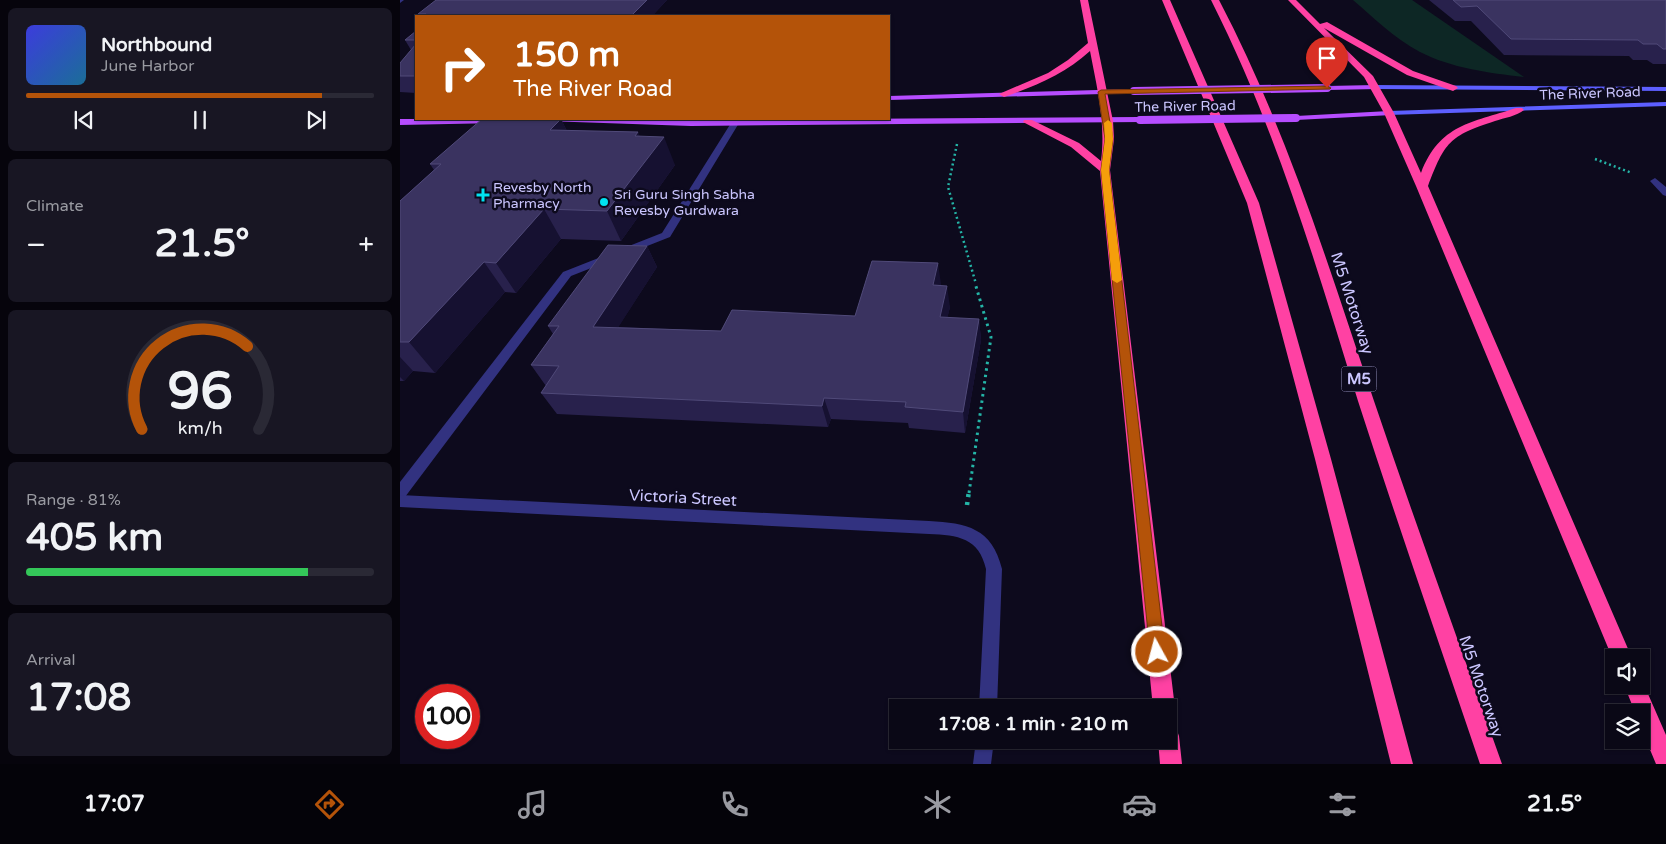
<!DOCTYPE html>
<html lang="en">
<head>
<meta charset="utf-8">
<style>
  body { margin:0; font-family:"Varela Round",sans-serif; background:#181623; color:#f1f3f6; height:100vh; display:flex; flex-direction:column; font-size:19px; white-space:nowrap }
  * { box-sizing:border-box; margin:0 }
  p { font-size:16px; color:#999aa1 }
  .icon { flex:none; width:28px; height:28px; fill:none; stroke:currentColor; stroke-width:2; stroke-linecap:round; stroke-linejoin:round }
  .map { position:relative; flex:1; overflow:hidden }
  .side { display:flex; flex-direction:column; gap:8px; padding:8px; background:#06040c; width:400px }
  .side>* { flex:none }
  .banner { position:absolute; left:15px; top:15px; width:475px; height:105px; border-radius:0px; box-shadow:0 1px 4px #0004,0 0 0 1px #2a2935; background:#b45309; color:#fff; overflow:hidden }
  .fabs { position:absolute; left:1205px; top:649px; display:grid; gap:10px }
  .fabs a { display:grid; place-items:center; width:45px; height:45px; border-radius:0px; background:#0a0816; box-shadow:0 1px 4px #0004,0 0 0 1px #2a2935; font-size:25px }
  .speed { position:absolute; left:15px; top:684px; display:flex; gap:10px; font-size:25px; font-weight:700; text-align:center }
  .speed>* { display:grid; place-content:center; width:65px; height:65px; border-radius:50%; background:#0a0816; box-shadow:0 1px 4px #0004,0 0 0 1px #2a2935; line-height:1 }
  .speed .limit { border:8px solid #d22; background:#fff; color:#111 }
  .pin { position:absolute; display:grid; place-items:center; width:42px; height:42px; color:#fff; margin:-51px -21px; border-radius:50% 50% 50% 0; rotate:-45deg; box-shadow:0 0 5px #0007 }
  .pin .icon { rotate:45deg }
  .me { position:absolute; width:55px; margin:-28px; rotate:353deg; stroke-linejoin:round; filter:drop-shadow(0 0 4px #0008) }
  .turn { display:flex; align-items:center; gap:18px; height:105px; padding:0 15px; font-size:22px }
  .turn .icon { width:65px; height:65px; stroke-width:2.5 }
  .turn b { display:block; font-size:35px; line-height:42px }
  .big { font-size:38px; font-weight:800; line-height:1.1 }
  .side .widget { flex:1; display:flex; flex-direction:column; justify-content:center; gap:8px; min-width:0; padding:0 18px; border-radius:8px; background:#181623 }
  .side .dial { align-items:center; gap:0 }
  .dial svg { height:130px; overflow:visible; fill:none; stroke:#2a2935; stroke-width:7; stroke-linecap:round; text-anchor:middle }
  .dial text { fill:#f1f3f6; stroke:none }
  .song { display:flex; align-items:center; gap:15px }
  .cover { width:60px; height:60px; border-radius:8px; background:linear-gradient(135deg,hsl(240 70% 55%),hsl(200 70% 35%)) }
  .played { height:5px; border-radius:2px; background:linear-gradient(90deg,#b45309 85%,#2a2935 85%) }
  .keys { display:flex; justify-content:space-around; direction:ltr }
  .heat { display:flex; justify-content:space-between; align-items:center; font-size:28px; direction:ltr }
  .charge { height:8px; border-radius:4px; background:linear-gradient(90deg,#34c759 81%,#2a2935 0) }
  .trip { position:absolute; left:489px; top:699px; width:288px; height:50px; border-radius:0px; background:#0a0816; box-shadow:0 1px 4px #0004,0 0 0 1px #2a2935; font-weight:800; line-height:50px; text-align:center }
  .menu { display:flex; height:80px; justify-content:space-around; align-items:center; background:#040309; color:#999aa1 }
  .menu .icon { width:35px; height:35px }
  .menu .current { color:#b45309 }
  .menu b { font-size:22px; color:#f1f3f6 }
  main { display:flex; flex:1; min-height:0 }
  .map>svg:first-child { display:block }
</style>
</head>
<body>
<main>
<section class="side">
<div class="widget">
<div class="song"><i class="cover"></i><div><b>Northbound</b><p>June Harbor</p></div></div>
<div class="played"></div>
<div class="keys"><svg class="icon" aria-label="previous" viewBox="0 0 24 24"><path d="M18 5L8 12l10 7zM5 5v14"/></svg><svg class="icon" aria-label="pause" viewBox="0 0 24 24"><path d="M8 5v14M16 5v14"/></svg><svg class="icon" aria-label="next" viewBox="0 0 24 24"><path d="M6 5l10 7-10 7zM19 5v14"/></svg></div>
</div>
<div class="widget"><p>Climate</p>
<div class="heat"><a>−</a><b class="big">21.5°</b><a>+</a></div>
</div>
<div class="widget dial"><svg viewBox="0 0 100 80">
<path d="M14 69A42 42 0 1 1 86 69"/>
<path d="M14 69A42 42 0 0 1 79 18" stroke="#b45309"/>
<text x="50" y="56" font-size="32" font-weight="700">96</text>
<text x="50" y="72" font-size="11">km/h</text>
</svg></div>
<div class="widget"><p>Range · 81%</p><b class="big">405 km</b><div class="charge"></div></div>
<div class="widget"><p>Arrival</p><b class="big">17:08</b></div>
</section>
<div class="map">
<svg width="1266" height="764" viewBox="0 0 1266 764">
  <rect width="100%" height="100%" fill="#0d0a1d"/>
  <path fill="#0d2725" d="M953 0H1012L1124 77C1089 73 1051 68 1020 52 994 38 974 18 953 0Z"/>
  <g fill="none" stroke-linecap="round" stroke-linejoin="round">
    <path stroke="#24b5a7" stroke-width="2.5" stroke-dasharray="2 3" stroke-linecap="butt" d="M557 144 548 187 576 284
      M1195 159 1232 173"/>
    <path stroke="#24b5a7" stroke-width="3" stroke-dasharray="2.5 4" stroke-linecap="butt" d="M569 493 591 337 575 283"/>
    <path stroke="#24b5a7" stroke-width="4.5" stroke-dasharray="3 5" stroke-linecap="butt" d="M567 505 569 491"/>
    <path fill="#323280" fill-rule="evenodd" d="M335 120 339 123 270 237 171 276 5 497 0 499V482L163 272 262 233 331 123Z"/>
    <path fill="#323280" fill-rule="evenodd" d="M0 0H4L0 3Z
      M1255 178 1266 187V196L1263 195 1250 181Z
      M0 495 529 521C567 523 592 528 602 569L597 708H579L586 569C579 538 558 535 529 534L0 507Z
      M576 740H594L591 764H573Z"/>
    <path fill="#5d5fff" fill-rule="evenodd" d="M972 85 1266 87V91L975 89H972Z
      M1266 102V106L989 115 985 113 989 111Z"/>
    <path fill="#b64dff" fill-rule="evenodd" d="M975 85H978V89L927 90 923 88 927 86Z
      M734 89 738 91 737 93 489 100V96Z
      M989 111H992V115L896 120 892 118 896 116Z
      M740 117 744 120 743 122 291 126 145 121 141 119 291 120Z
      M0 119H101L102 120 98 123 0 125Z"/>
    <path fill="#ff41a3" fill-rule="evenodd" d="M680 0H688L713 121 714 139 710 170 775 708 771 715 768 717V708H753L700 171 671 147 623 122 624 120H632L679 143 701 161C706 123 697 88 690 51 666 73 638 85 607 96L604 97 599 94 648 73 668 60 688 43Z
      M762 0H770L859 203 931 459 1013 764H991L915 459 847 203Z
      M811 0H819C887 130 927 262 974 401 1015 522 1059 643 1102 764H1080C1039 643 997 522 958 401 915 262 877 131 811 0Z
      M888 0H896L920 24 927 22 1013 71 1056 86 1058 88 1053 91 1007 75 924 28 973 76 994 113 1021 173C1040 124 1071 123 1116 108H1122L1124 110C1117 116 1104 118 1095 121 1049 136 1045 142 1028 186L1232 658H1214V662L1016 186 984 113 964 77Z
      M1241 678 1266 735V764H1256L1241 728V712H1235L1224 685H1241Z
      M768 725 776 728 779 736 782 764H760L758 740H768Z"/>
    <path stroke="#b64dff" stroke-width="8" d="M734 91 927 88
      M740 120 896 118"/>
  </g>
  <path fill="#28214c" d="M267 0 252 16H19L18 14Z
    M1029 0H1266V64H1253L1247 60H1233L1229 56 1104 55 1071 21H1055Z
    M16 31V93L0 92V63L11 50 5 40Z
    M161 119 167 131 275 165 221 241 161 239 116 293 105 292 35 373 13 371 4 381H0V201L34 170 30 164Z
    M247 246 257 267 218 327 321 331 455 316 541 284 540 286 550 307 547 318 579 319 581 340 565 433 509 428 508 423 431 419 428 427 157 414 141 393 146 386 131 365 153 334 148 326Z"/>
  <path fill="#161131" d="M247 0H267L252 16H231Z
    M161 119 175 148 150 130Z
    M238 132 249 156 264 137 275 165 221 241 207 211 235 136Z
    M144 209 161 239 116 293 96 263Z
    M247 246 257 267 205 348 193 327Z
    M84 262 105 292 35 373 9 342Z
    M538 263 541 284 535 306 533 285Z
    M547 286 550 307 543 338 540 317Z
    M579 319 581 340 565 433 563 412Z
    M0 357 13 371 4 381 0 377Z
    M424 398 431 419 428 427 422 406Z"/>
  <path fill="#3a3360" stroke="#504a79" d="M36 0H247L231 16H23L26 14H18Z
    M1053 0H1266V49H1263L1257 44H1243L1238 40 1111 39 1077 6 1061 7Z
    M16 31V40H5Z
    M16 44V76H0V63Z
    M82 119H161L150 130 238 132 235 136 264 137 207 211 144 209 96 263 84 262 9 342H0V201L41 164H30Z
    M208 245 247 246 193 327 321 331 332 310 455 316 472 261 538 263 533 285 547 286 540 317 579 319 563 412 505 407 506 402 424 398 422 406 141 393 159 366 131 365 159 326H148Z"/>
  <path fill="#b45309" stroke="#753606" d="M927 86 931 88 930 89 705 94 713 139 709 170 765 652 763 658 757 660 752 658 750 652 701 170 705 139 698 92 701 90Z"/>
  <path fill="#f59e0b" d="M708 120 712 123 713 139 709 170 722 280 717 283 712 280 701 170 705 139 704 123Z"/>
  <g fill="#00e2f1" stroke="#0d0a1d" stroke-width="2">
    <path d="M80.5 187.5h5v5h5v5h-5v5h-5v-5h-5v-5h5z"/>
    <circle cx="204" cy="202" r="5"/>
  </g>
  <g text-anchor="middle" stroke-width="5" stroke-linejoin="round" paint-order="stroke">
    <g font-size="14" fill="#cbc6ff" stroke="#0d0a1d">
      <text transform="translate(1190 93) rotate(-2)" y="5">The River Road</text>
      <text transform="translate(785 106) rotate(-1)" y="5">The River Road</text>
    </g>
    <g font-size="14" fill="#cbc6ff" stroke="#0d0a1d" text-anchor="start">
      <text x="93" y="192">Revesby North<tspan x="93" dy="16">Pharmacy</tspan></text>
      <text x="214" y="199">Sri Guru Singh Sabha<tspan x="214" dy="16">Revesby Gurdwara</tspan></text>
    </g>
    <rect fill="#0d0a1d" stroke="#928ebb" stroke-width="1" x="941.5" y="366.5" width="35" height="25" rx="4"/>
    <g font-size="15" font-weight="bold" fill="#cbc6ff">
      <text x="959" y="384">M5</text>
    </g>
    <g font-size="16" fill="#cbc6ff" stroke="#0d0a1d">
      <text transform="translate(953 303) rotate(72)" y="6">M5 Motorway</text>
      <text transform="translate(283 497) rotate(3)" y="6">Victoria Street</text>
      <text transform="translate(1082 686) rotate(71)" y="6">M5 Motorway</text>
    </g>
  </g>
</svg>
<div class="fabs">
<a><svg class="icon" aria-label="sound" viewBox="0 0 24 24"><path d="M4 9h4l5-4v14l-5-4H4zM17 9q2 3 0 6"/></svg></a>
<a><svg class="icon" aria-label="layers" viewBox="0 0 24 24"><path d="M12 4l9 5-9 5-9-5zM3 14l9 5 9-5"/></svg></a>
</div>
<div class="speed"><div class="limit">100</div></div>
<div class="pin" style="left:927px;top:88px;background:#d93025"><svg class="icon" aria-label="arrive" viewBox="0 0 24 24"><path d="M6 21V4h12l-3 4 3 4H6"/></svg></div>
<svg class="me" style="left:757px;top:652px" viewBox="-20 -20 40 40"><circle r="17" fill="#b45309" stroke="#fff" stroke-width="3"/><path d="M0-11L8 9 0 5-8 9z" fill="#fff"/></svg>
<div class="trip">17:08 · 1 min · 210 m</div>
<div class="banner">
<div class="turn"><svg class="icon" aria-label="right" viewBox="0 0 24 24"><path d="M7 20v-9h11M14 6l5 5-5 5"/></svg><div><b>150 m</b>The River Road</div></div>
</div>
</div>
</main>
<nav class="menu">
<b>17:07</b>
<svg class="icon current" aria-label="directions" viewBox="0 0 24 24"><path d="M12 3l9 9-9 9-9-9zM9 14v-3h6M13 9l2 2-2 2"/></svg>
<svg class="icon" aria-label="music" viewBox="0 0 24 24"><path d="M9 18V5l10-2v13"/><circle cx="6" cy="18" r="3"/><circle cx="16" cy="16" r="3"/></svg>
<svg class="icon" aria-label="phone" viewBox="0 0 24 24"><path d="M5 4h4l2 5-3 2q2 4 5 5l2-3 5 2v4C11 20 4 13 5 4z"/></svg>
<svg class="icon" aria-label="climate" viewBox="0 0 24 24"><path d="M12 3v18M4 7l16 10M4 17L20 7"/></svg>
<svg class="icon" aria-label="car" viewBox="0 0 24 24"><path d="M5 17H2v-5l4-1 3-4h7l3 4 3 1v5h-3M9 17h6M6 11h13"/><circle cx="7" cy="17" r="2"/><circle cx="17" cy="17" r="2"/></svg>
<svg class="icon" aria-label="filters" viewBox="0 0 24 24"><path d="M4 7h16M4 17h16"/><circle cx="9" cy="7" r="2"/><circle cx="15" cy="17" r="2"/></svg>
<b>21.5°</b>
</nav>
</body>
</html>
